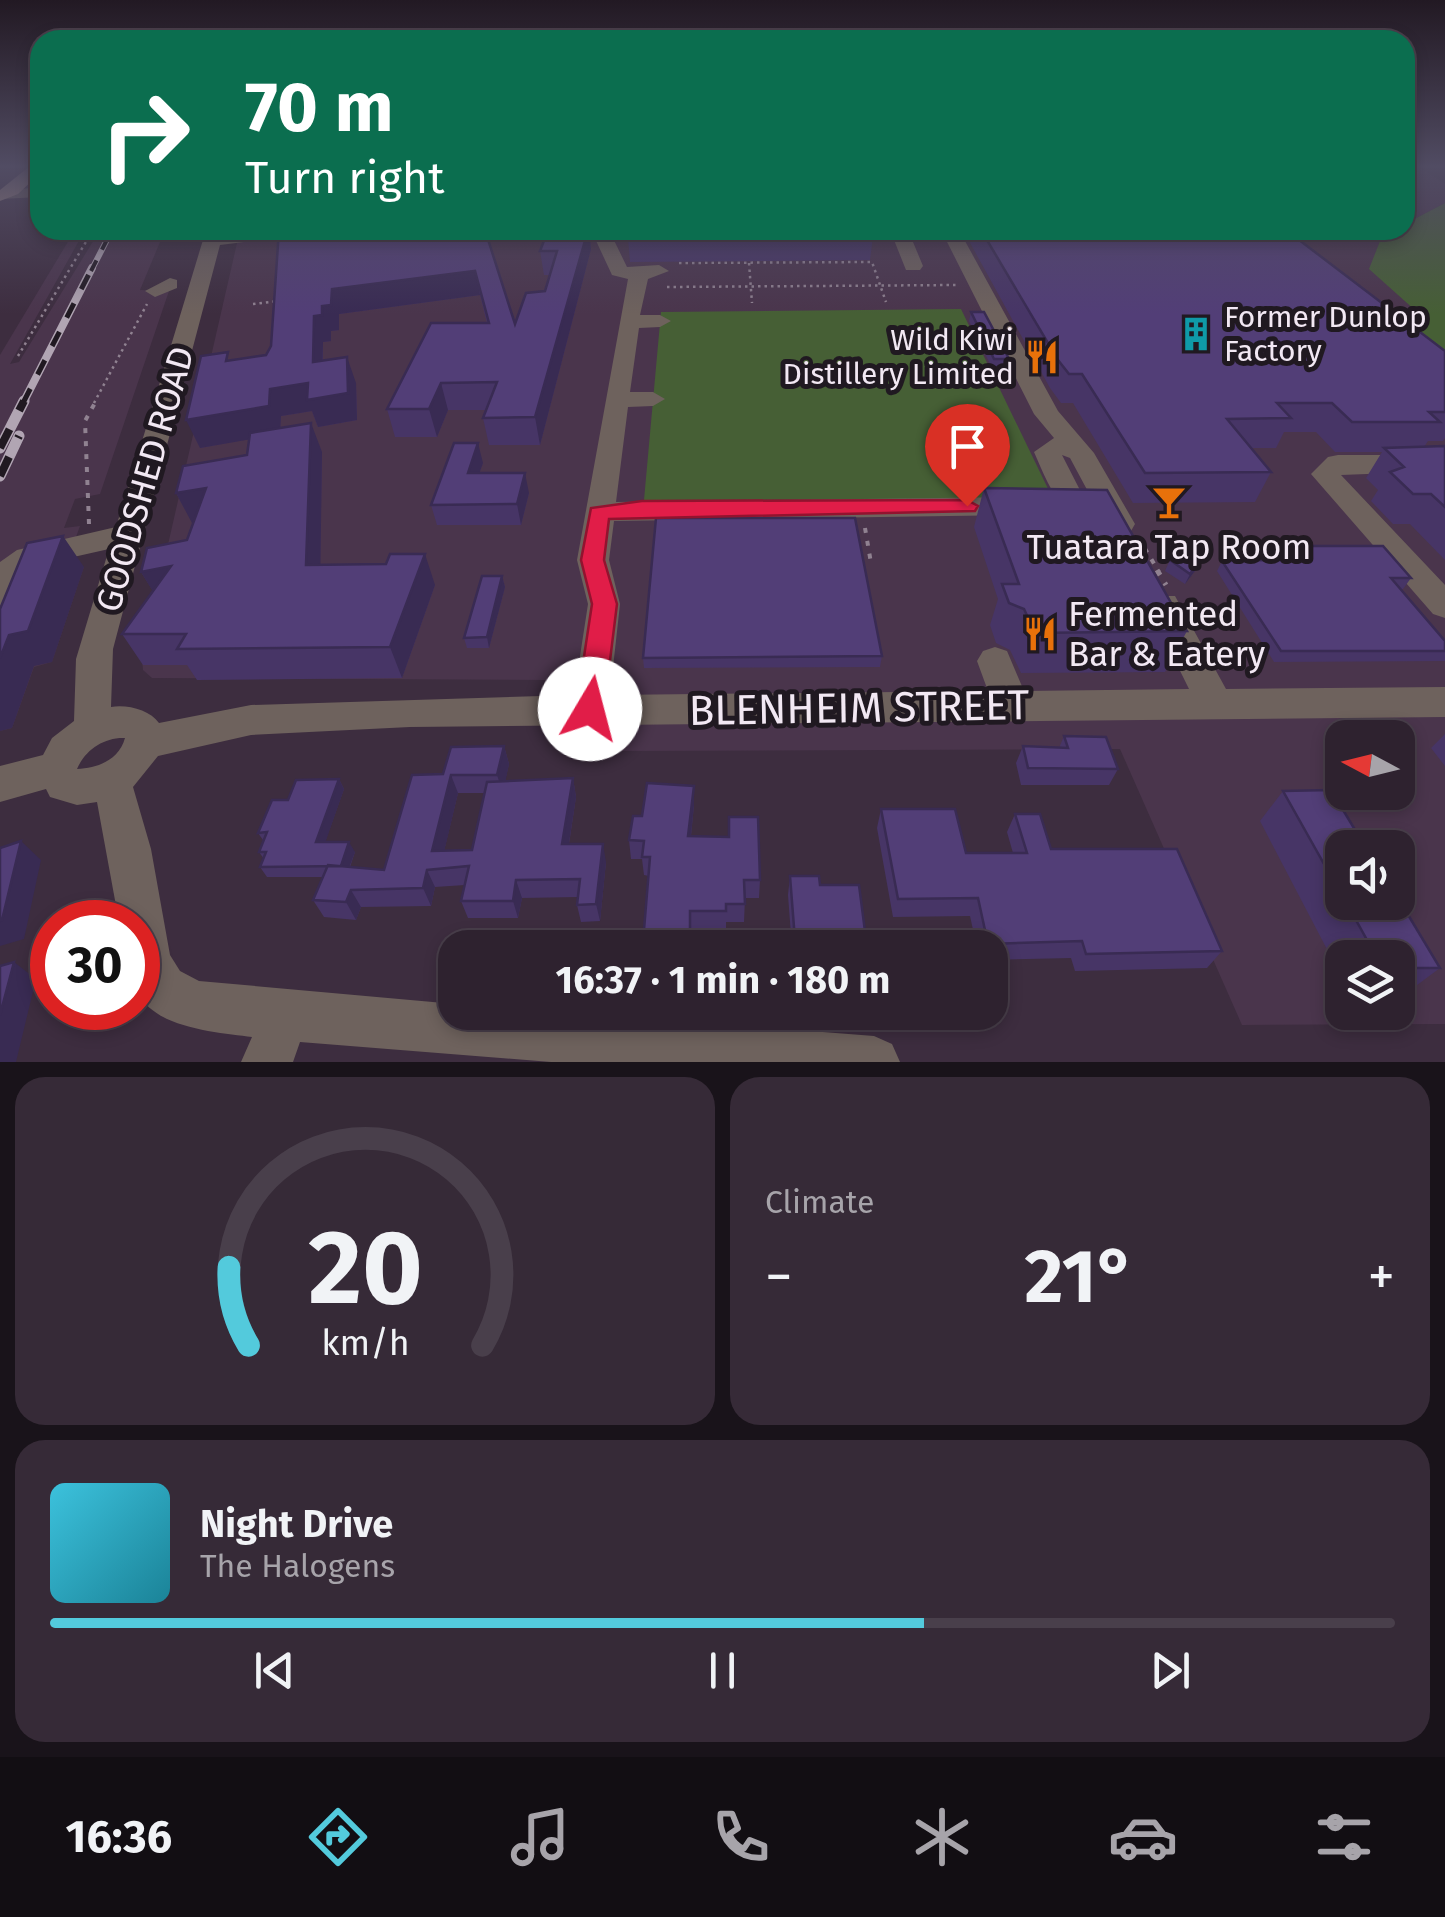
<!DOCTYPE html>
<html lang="en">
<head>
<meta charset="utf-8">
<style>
  body { margin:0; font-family:"Fira Sans",sans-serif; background:#362a37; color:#f1f3f6; height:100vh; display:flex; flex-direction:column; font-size:38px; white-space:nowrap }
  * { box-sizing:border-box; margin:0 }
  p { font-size:32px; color:#a7a4aa }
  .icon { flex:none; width:55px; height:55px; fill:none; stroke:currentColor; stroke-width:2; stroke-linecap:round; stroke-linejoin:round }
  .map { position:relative; height:1062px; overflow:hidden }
  .sheet { display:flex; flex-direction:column; gap:15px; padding:15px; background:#19131a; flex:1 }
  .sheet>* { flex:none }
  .hud { position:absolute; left:30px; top:30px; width:1385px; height:210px; border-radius:30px; box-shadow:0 5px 15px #0003,0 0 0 2px #493f4b; background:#0b6e4f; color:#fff; overflow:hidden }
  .needle { width:65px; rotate:277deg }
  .controls { position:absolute; left:1325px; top:720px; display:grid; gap:20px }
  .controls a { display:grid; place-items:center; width:90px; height:90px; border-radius:20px; background:#2e222f; box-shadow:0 5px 15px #0003,0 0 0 2px #493f4b; font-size:50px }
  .speed { position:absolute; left:30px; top:900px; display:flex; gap:20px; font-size:50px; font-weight:700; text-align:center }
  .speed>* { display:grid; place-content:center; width:130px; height:130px; border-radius:50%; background:#2e222f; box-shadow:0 5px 15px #0003,0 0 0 2px #493f4b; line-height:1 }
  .speed .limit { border:15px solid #d22; background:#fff; color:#111 }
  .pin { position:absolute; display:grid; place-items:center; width:85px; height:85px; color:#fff; margin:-102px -42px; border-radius:50% 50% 50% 0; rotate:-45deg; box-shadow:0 0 10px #0007 }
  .pin .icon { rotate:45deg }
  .me { position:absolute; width:110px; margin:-55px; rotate:8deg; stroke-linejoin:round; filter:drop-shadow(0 0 8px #0008) }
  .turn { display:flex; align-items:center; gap:35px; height:210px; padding:0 50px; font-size:45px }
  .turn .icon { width:130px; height:130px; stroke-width:2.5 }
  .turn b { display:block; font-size:70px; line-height:85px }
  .big { font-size:75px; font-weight:700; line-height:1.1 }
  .sheet .card { flex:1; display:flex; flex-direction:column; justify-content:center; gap:15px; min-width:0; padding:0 35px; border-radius:30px; background:#362a37 }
  .sheet .dial { align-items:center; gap:0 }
  .dial svg { height:260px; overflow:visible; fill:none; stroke:#493f4b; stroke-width:7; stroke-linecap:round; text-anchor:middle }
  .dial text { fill:#f1f3f6; stroke:none }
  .song { display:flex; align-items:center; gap:30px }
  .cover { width:120px; height:120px; border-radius:15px; background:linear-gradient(135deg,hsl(190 70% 55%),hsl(190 70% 35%)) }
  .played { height:10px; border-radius:5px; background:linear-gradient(90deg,#53cadc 65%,#493f4b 65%) }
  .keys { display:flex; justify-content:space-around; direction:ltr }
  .heat { display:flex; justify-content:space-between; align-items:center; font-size:55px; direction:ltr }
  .sheet .tiles { flex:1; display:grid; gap:15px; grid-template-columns:1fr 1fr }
  .card:last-child { grid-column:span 2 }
  .trip { position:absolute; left:438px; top:930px; width:570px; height:100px; border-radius:30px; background:#2e222f; box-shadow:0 5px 15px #0003,0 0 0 2px #493f4b; font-weight:700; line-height:100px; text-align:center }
  .tabs { display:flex; height:160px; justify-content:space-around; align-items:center; background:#120e13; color:#a7a4aa }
  .tabs .icon { width:70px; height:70px }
  .tabs .on { color:#53cadc }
  .tabs b { font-size:45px; color:#f1f3f6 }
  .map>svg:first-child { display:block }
</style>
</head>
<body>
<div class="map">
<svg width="1445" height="1062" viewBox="0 0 1445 1062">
  <rect width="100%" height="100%" fill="#3d2d3f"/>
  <path fill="#4a354c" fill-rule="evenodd" d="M1405 166H1418L1445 184V203L1405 224Z
    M75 230H85L10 364 19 362 100 230H165L140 290 169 291 100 494 75 499 64 528 80 526 64 570 84 567 52 662 34 667 12 728 0 731V355Z
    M240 230H1393L1382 236 1426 320 1445 375V1024L1242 1025 1120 749 617 751 546 680 152 678 143 670 142 658ZM1342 738H1398V792H1342ZM1342 848H1398V902H1342ZM1342 958H1398V1012H1342Z"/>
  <path fill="#465f35" d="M1445 203V375L1404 343 1426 320 1369 269 1382 236 1405 230V224Z
    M961 309 1053 499 644 500 661 312Z"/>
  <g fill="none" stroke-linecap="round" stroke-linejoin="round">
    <path stroke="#908291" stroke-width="2.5" stroke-dasharray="2.5 4" stroke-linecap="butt" d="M679 263 872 262 886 302
      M749 263 752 303
      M667 287 957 285
      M253 304 278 301
      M18 356 93 230
      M94 403 147 304"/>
    <path stroke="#908291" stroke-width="4" stroke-dasharray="5 8" stroke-linecap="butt" d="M89 524 85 421 96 401
      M865 528 871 563
      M1138 537 1159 572"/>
    <path stroke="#908291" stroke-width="5" stroke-dasharray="6 9" stroke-linecap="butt" d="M1157 570 1166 585"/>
    <path fill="#6e625d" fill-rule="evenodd" d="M40 187V197L0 199V191Z
      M206 230H261L268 235 259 240 220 245 113 649 111 707C127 704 150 710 159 723L251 705 574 695 588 604 577 560 628 279 612 275 591 230H609L627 267 659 265 669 271 648 279 640 315H660L671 321 660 327 639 328 630 392H653L665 399 653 406 628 407 616 502 1021 497 1035 506 1021 515 614 521 609 560 620 604 610 695 988 691 977 661 983 651 995 647 1007 651 1024 691 1189 689 1147 604 1151 596H1175L1226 689 1445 687V717L410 727 251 735 158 756 133 787 151 849 170 955 180 971 199 981 455 1004V1012H563L874 1036 892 1044 900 1062H551L300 1042 293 1062H241L252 1037C220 1033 153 1028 139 993 132 974 138 943 138 922H119L97 802 77 805 50 797 46 789 0 802V766L43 755 52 738 74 721 76 659 109 549 38 565 26 574 12 602 0 606V562L17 550 116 527ZM125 738C119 760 98 768 77 769 85 750 104 737 125 738Z
      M890 230H908L923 266 920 270H906Z
      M941 230H959L1058 411 1094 453 1135 524 1131 531H1109L1104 522C1063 529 1047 481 1034 452L1054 438 1034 414ZM1062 455 1070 458 1092 499 1082 494Z
      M170 278 177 280V288L155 297 145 291Z
      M1338 455H1445V471L1341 475 1445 585V618L1433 614 1311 474 1328 457Z"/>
    <path fill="#a68f84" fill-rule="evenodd" d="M30 166H40V173L18 194 0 201V190Z"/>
    <g stroke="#b1a5b3" stroke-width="6">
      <path id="rail-far2" d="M91 271 112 230"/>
    </g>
    <g stroke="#b1a5b3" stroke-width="8">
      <path id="rail-far1" d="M23 403 92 268"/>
    </g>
    <g stroke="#b1a5b3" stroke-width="11">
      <path id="rail" d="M0 448 24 401
        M0 476 19 436"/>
    </g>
    <use href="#rail-far2" stroke="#201921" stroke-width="4" stroke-dasharray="12" stroke-linecap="butt"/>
    <use href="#rail-far1" stroke="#201921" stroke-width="5" stroke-dasharray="16" stroke-linecap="butt"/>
    <use href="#rail" stroke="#201921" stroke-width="8" stroke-dasharray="21" stroke-linecap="butt"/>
  </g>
  <path fill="#473566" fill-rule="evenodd" d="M268 230H485L515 324 545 291 549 275H544L540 251 543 243 539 230H589L591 249 540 445H489L483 418 486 410H448L437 437H395L387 409 487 323 480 295 339 314V330L331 331V341L323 342V361L356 383 357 420 318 427 312 411 281 416 280 428 322 452 320 565 435 585 402 678 197 680 187 665H143L122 634 153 591 141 572 187 540 193 523 176 493 247 455 249 439 200 448 231 360 266 355 271 346 279 239 270 238Z
    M963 230H1286L1445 351V438L1443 441H1428L1424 447 1445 446V560L1410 524H1393L1371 501 1378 490 1366 478 1382 452H1335L1316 432H1284L1276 448H1250L1271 472 1255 502 1133 503 1073 403H1061L1050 388Z
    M873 236 870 260 630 262 628 238Z
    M971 312 1009 359 1007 368H992L969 321Z
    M483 463 479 473 529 493 521 525H437L431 505Z
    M984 488 1187 631 1165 672 1021 673 1010 650 996 643 990 625 998 599 974 527Z
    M1269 546 1411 578 1403 589H1400L1445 641V661L1274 662 1217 571 1222 561 1266 560 1263 557Z
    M1206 552 1201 563 1185 584 1165 571 1170 560Z
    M502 576 505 587 489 648H467L464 638Z
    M882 656 880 667 644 668 643 658Z
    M1445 734V766L1431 748Z
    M1064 736 1118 769 1109 785H1021L1016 763 1023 746 1059 748Z
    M504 746 509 764 505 781 573 778 576 797 569 844 606 862 600 921 581 922 577 905 578 897 522 898 518 918H468L461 901 465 885 435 887 431 906 361 907 356 920 324 917 313 900 323 877H267L260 867 264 859 259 852 263 840 258 833 288 800 339 779 344 789 325 842 355 852 350 867 384 870 443 774ZM458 793H485L472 850 444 851Z
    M1283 791 1342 848V902H1398L1440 968 1405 994H1398V958H1342V978L1260 821Z
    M694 805 691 836 760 880 759 898H745L744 922H726V929H691V947H647L644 930 649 876 644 875 642 859H631L629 840 642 816Z
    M881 809 966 853H1013L1007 832 1015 814 1051 849 1222 951 1207 968 1075 971 1071 958 990 960V948H977L970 916 893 917 877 828Z
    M790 876 820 885 866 939 864 948H792L788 895Z"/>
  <path fill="#392b53" d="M588 230H589L591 249 540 445 535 417Z
    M475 271 480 295 339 314V330L331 331V341L323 342 322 389 313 362 314 316 322 306 332 289Z
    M347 357 356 383 357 420 318 427 312 411 281 416 280 434 200 448 186 420 270 389Z
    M441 383 448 410 437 437 429 409Z
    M311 423 322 452 320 596 306 565Z
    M478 443 483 463 472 493 468 473Z
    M525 473 529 493 521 525 517 504Z
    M206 488 222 518 192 523 176 493Z
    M63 536 84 567 52 662 34 666 12 728 0 731V658L9 635Z
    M1206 552 1201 563 1185 584 1190 574Z
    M425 554 435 585 402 678 390 647Z
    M171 566 160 603 141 572Z
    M502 576 505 587 489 648 487 637Z
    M504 746 509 764 503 793 497 775Z
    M451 775 458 793 440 869 432 851Z
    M573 778 576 797 566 862 562 844Z
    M339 779 344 789 322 852 316 842Z
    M694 786V805L689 855 688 836Z
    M21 841 41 860 24 939 0 946V921Z
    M349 842 355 852 346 876 341 867Z
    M603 844 606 862 600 921 596 904Z
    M427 870 435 887 431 906 423 888Z
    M516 880 522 898 518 918 513 901Z
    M351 890 361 907 356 920 346 902Z
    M14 962 36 979 16 1062H0V1015Z"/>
  <path fill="#523e77" stroke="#392b53" stroke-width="2.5" d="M279 230H485L515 324 526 293 545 291 557 251H540L547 233 545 230H588L535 417 483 418 497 382 441 383 429 409H387L431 323H489L475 271 332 289 331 305 322 306V315L314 316 313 362 347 357 348 393 307 400 308 383 270 389 269 406 186 420 201 356 228 352 226 361 266 355 271 346Z
    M629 230H870L873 236 628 238Z
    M981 230H1286L1445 351V412H1429L1440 422H1352L1332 403H1277L1291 418 1227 419 1271 472 1145 473 1082 374H1069L1058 360Z
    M971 312H984L1009 359H994Z
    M311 423 306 565 386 564 390 554H425L390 647 177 649 186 634H122L171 566 141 572 147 548 187 540 206 488 176 493 183 466 247 455 250 433Z
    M454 443H478L468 473H525L517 504 431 505Z
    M1445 446V507L1431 494H1413L1390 472 1404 467 1384 448Z
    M984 488 1107 490 1187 631 1035 633 1024 609 1009 603 1002 584H1019Z
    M656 518H855L882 656 643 658Z
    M63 536 28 631 9 635 0 658V609L27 543Z
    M1185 543 1206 552 1190 574 1170 560Z
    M1269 546H1383L1411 578H1391L1445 641V651H1281L1222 561 1279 560Z
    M482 576H502L487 637 464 638Z
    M1064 736 1106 737 1118 769 1028 768 1023 746 1068 748Z
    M504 746 497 775H451L432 851 472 850 487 782 573 778 562 844H603L596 904 577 905 580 879 516 880 513 901H461L469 866 427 870 423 888 351 890 346 902 313 900 328 865 384 870 412 775 443 774 451 747Z
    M339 779 316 842H349L341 866 260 867 266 852H259L267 832 258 833 272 800H288L296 780Z
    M647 783 694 786 688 836 729 837V817H758L760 880H744L745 904H726V911H690V930H644L650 857H642L644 841 629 840 633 816H642Z
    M1331 790 1366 848H1342V896L1283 791Z
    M881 809H955L966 853H1027L1015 814H1040L1051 849H1177L1222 951 1086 954 1082 941 988 944 978 898 898 899Z
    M21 841 2 920 0 921V848Z
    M790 876H819L820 885H859L866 939 795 940Z
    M1398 898 1440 968H1398V958H1377L1346 902H1398Z
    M14 962 0 1015V966Z"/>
  <linearGradient id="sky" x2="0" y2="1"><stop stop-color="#221923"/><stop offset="0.53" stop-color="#514c63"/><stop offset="1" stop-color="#514c63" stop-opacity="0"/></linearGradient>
  <rect width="1445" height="314" fill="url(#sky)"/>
  <path fill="#e11d48" stroke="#92132f" stroke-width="2.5" d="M967 500 978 506 975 511 609 519 604 560 617 604 604 709 600 717H580L576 709 592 604 581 560 591 508 642 501Z"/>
  <defs>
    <g id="building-bare" transform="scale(2.7)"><path d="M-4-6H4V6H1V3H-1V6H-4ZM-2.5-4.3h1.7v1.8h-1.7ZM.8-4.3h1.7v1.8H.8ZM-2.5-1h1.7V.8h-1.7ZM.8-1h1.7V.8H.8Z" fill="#0f9aa8" stroke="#201921" stroke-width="2.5" paint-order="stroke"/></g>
    <g id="restaurant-bare" transform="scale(2.7)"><path d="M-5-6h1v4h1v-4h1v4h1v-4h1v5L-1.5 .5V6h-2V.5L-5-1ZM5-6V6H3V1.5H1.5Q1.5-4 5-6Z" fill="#e8710a" stroke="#201921" stroke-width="2.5" paint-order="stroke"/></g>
    <g id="bar-bare" transform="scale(2.7)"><path d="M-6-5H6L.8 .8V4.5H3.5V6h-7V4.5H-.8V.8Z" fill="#e8710a" stroke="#201921" stroke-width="2.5" paint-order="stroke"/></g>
  </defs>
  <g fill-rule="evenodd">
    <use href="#building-bare" x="1196" y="334"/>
    <use href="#restaurant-bare" x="1042" y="357"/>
    <use href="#bar-bare" x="1169" y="502"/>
    <use href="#restaurant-bare" x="1040" y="634"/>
  </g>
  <g text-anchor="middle" stroke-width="10" stroke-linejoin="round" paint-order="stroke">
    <g font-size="30" fill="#f2e8f3" stroke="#201921" text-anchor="start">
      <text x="1224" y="327">Former Dunlop<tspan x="1224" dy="34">Factory</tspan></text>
      <text x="1014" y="350" text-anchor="end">Wild Kiwi<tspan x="1014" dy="34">Distillery Limited</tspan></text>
    </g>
    <g font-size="35" fill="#f2e8f3" stroke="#201921">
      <text transform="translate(145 479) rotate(-74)" y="12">GOODSHED ROAD</text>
    </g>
    <g font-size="35" fill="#f2e8f3" stroke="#201921">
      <text x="1169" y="559">Tuatara Tap Room</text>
      <text x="1068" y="626" text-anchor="start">Fermented<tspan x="1068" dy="40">Bar &amp; Eatery</tspan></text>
    </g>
    <g font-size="42" fill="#f2e8f3" stroke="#201921">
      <text transform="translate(859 707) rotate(-1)" y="15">BLENHEIM STREET</text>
    </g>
  </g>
</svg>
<div class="controls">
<a><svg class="needle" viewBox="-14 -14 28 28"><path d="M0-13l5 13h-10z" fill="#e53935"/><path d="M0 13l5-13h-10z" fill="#a7a4aa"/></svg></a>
<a><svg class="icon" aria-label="sound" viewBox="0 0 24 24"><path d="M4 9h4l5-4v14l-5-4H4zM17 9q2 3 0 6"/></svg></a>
<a><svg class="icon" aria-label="layers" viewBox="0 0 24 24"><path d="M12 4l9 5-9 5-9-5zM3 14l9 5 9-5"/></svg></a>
</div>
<div class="speed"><div class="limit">30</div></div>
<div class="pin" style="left:967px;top:506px;background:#d93025"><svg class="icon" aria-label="arrive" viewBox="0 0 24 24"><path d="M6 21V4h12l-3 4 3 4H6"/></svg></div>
<svg class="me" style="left:590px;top:709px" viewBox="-20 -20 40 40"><circle r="19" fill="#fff"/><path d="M0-13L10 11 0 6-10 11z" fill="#e11d48"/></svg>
<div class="trip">16:37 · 1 min · 180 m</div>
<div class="hud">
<div class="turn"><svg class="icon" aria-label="right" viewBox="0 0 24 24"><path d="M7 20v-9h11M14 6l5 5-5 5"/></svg><div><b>70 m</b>Turn right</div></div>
</div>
</div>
<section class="sheet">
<div class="tiles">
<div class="card dial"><svg viewBox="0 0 100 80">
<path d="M14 69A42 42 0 1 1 86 69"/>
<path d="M14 69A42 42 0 0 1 8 45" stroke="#53cadc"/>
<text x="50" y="56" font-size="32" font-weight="700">20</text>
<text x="50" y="72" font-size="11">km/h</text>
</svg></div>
<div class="card"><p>Climate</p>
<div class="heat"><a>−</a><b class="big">21°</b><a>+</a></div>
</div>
<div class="card">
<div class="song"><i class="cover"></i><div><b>Night Drive</b><p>The Halogens</p></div></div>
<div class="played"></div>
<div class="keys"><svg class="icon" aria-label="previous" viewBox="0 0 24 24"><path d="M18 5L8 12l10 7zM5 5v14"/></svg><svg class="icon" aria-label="pause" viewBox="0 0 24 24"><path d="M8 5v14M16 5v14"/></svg><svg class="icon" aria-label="next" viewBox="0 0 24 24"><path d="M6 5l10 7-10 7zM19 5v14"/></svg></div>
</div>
</div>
</section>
<nav class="tabs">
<b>16:36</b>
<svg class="icon on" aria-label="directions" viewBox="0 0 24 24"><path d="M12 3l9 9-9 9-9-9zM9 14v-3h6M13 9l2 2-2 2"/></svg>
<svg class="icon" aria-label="music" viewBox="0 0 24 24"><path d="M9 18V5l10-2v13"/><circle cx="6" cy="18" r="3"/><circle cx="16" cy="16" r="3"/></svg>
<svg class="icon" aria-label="phone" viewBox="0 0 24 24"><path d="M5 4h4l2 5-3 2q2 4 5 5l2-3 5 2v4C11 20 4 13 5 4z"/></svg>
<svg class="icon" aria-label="climate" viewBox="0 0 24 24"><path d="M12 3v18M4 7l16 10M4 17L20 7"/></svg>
<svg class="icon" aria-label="car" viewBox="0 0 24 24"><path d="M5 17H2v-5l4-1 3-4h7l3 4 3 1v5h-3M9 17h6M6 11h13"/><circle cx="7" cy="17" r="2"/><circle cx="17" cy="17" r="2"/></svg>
<svg class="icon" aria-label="filters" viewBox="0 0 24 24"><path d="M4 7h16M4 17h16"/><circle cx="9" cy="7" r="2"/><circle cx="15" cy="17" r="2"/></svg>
</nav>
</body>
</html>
